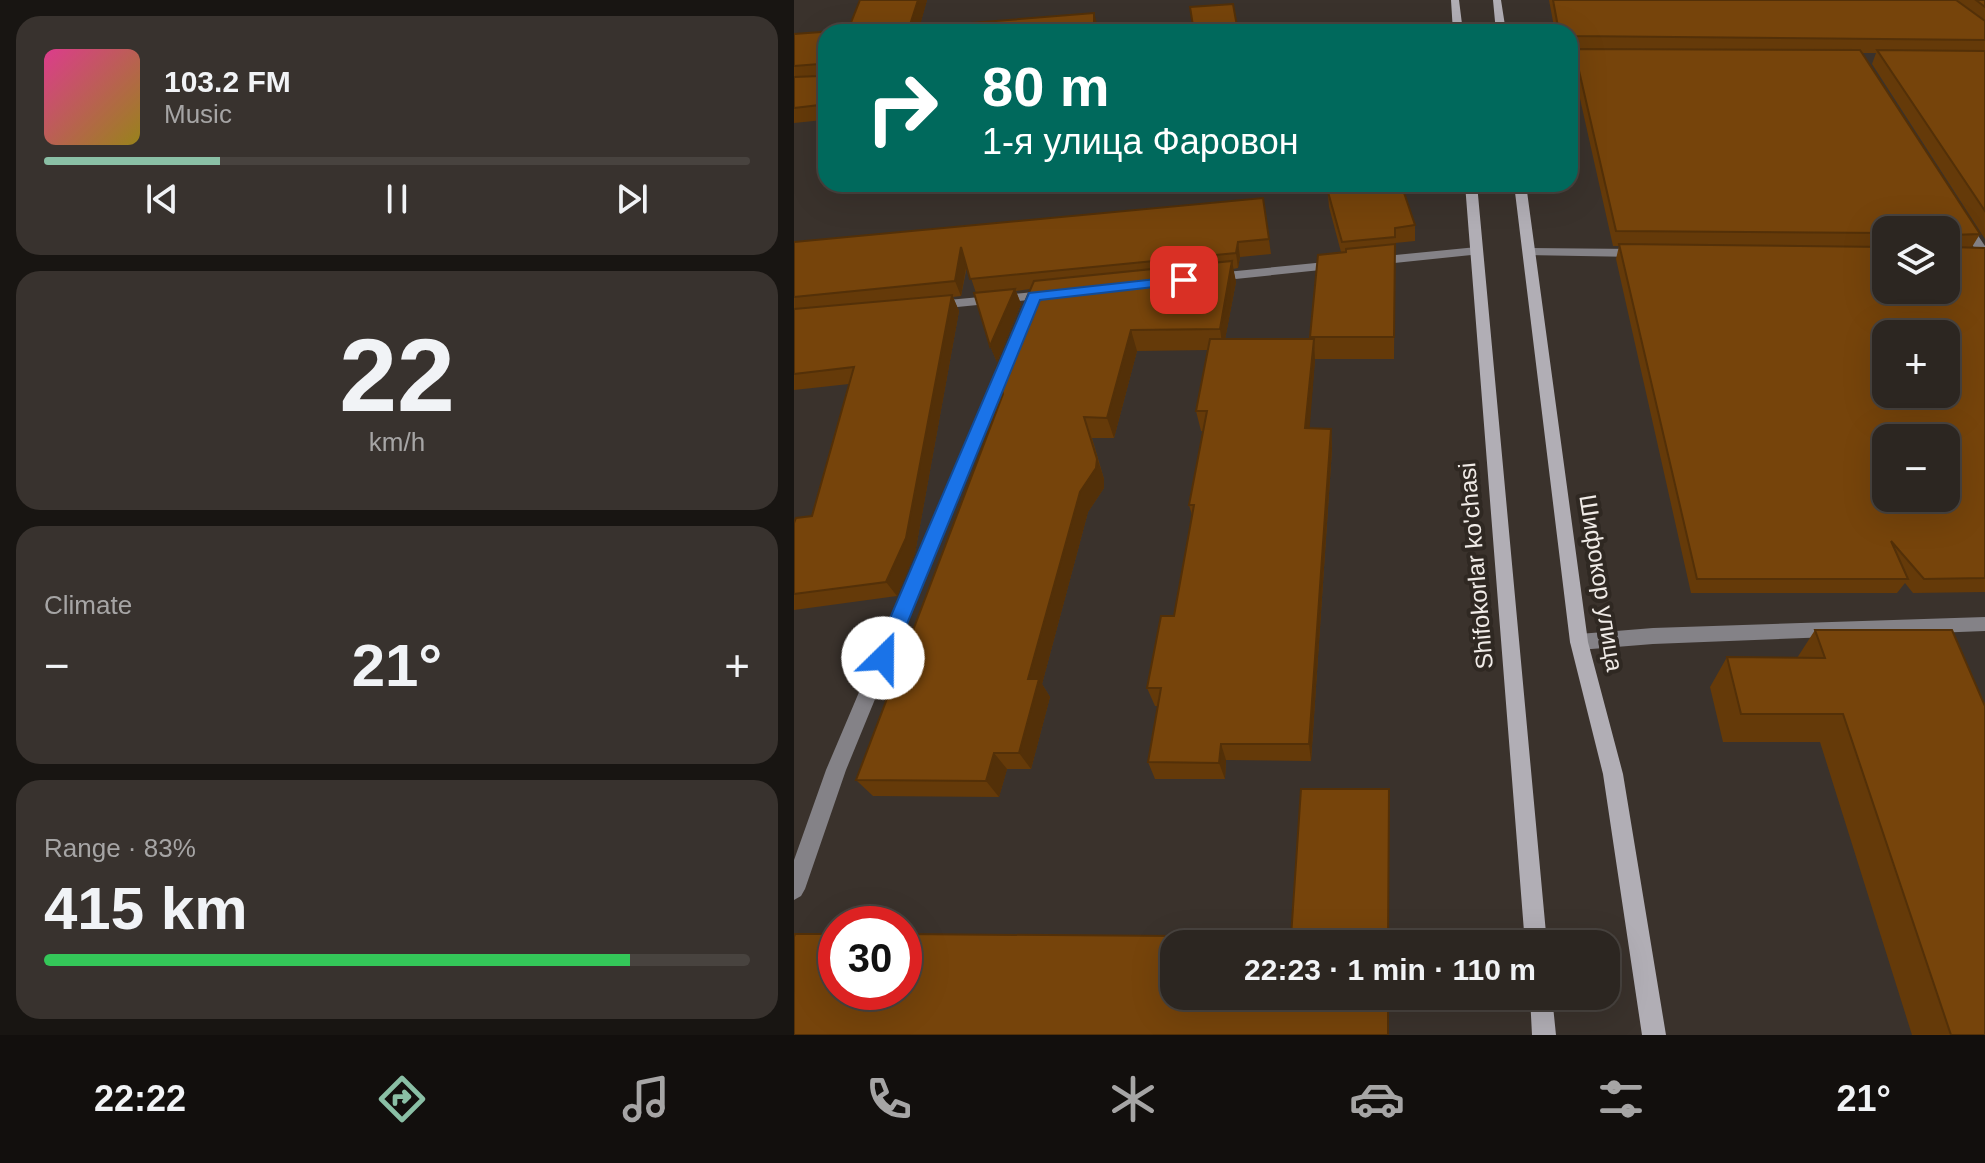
<!DOCTYPE html>
<html lang="en">
<head>
<meta charset="utf-8">
<style>
  body { margin:0; font-family:Helvetica,sans-serif; background:#38322e; color:#f1f3f6; height:100vh; display:flex; flex-direction:column; font-size:30px; white-space:nowrap }
  * { box-sizing:border-box; margin:0 }
  p { font-size:26px; color:#a6a5a5 }
  .icon { flex:none; width:44px; height:44px; fill:none; stroke:currentColor; stroke-width:2; stroke-linecap:round; stroke-linejoin:round }
  .map { position:relative; flex:1; overflow:hidden }
  .sheet { display:flex; flex-direction:column; gap:16px; padding:16px; background:#181512; width:794px }
  .sheet>* { flex:none }
  .top-card { position:absolute; left:24px; top:24px; width:760px; height:168px; border-radius:24px; box-shadow:0 8px 32px #0002,0 0 0 2px #48433f; background:#00695c; color:#fff; overflow:hidden }
  .controls { position:absolute; left:1078px; top:216px; display:grid; gap:16px }
  .controls a { display:grid; place-items:center; width:88px; height:88px; border-radius:16px; background:#2c2621; box-shadow:0 8px 32px #0002,0 0 0 2px #48433f; font-size:40px }
  .speed { position:absolute; left:24px; top:906px; display:flex; gap:16px; font-size:40px; font-weight:700; text-align:center }
  .speed>* { display:grid; place-content:center; width:104px; height:104px; border-radius:50%; background:#2c2621; box-shadow:0 8px 32px #0002,0 0 0 2px #48433f; line-height:1 }
  .speed .limit { border:12px solid #d22; background:#fff; color:#111 }
  .pin { position:absolute; display:grid; place-items:center; width:68px; height:68px; color:#fff; margin:-34px; border-radius:16px; box-shadow:0 4px 12px #0006 }
  .me { position:absolute; width:88px; margin:-44px; rotate:23deg; stroke-linejoin:round; filter:drop-shadow(0 0 6px #0008) }
  .turn { display:flex; align-items:center; gap:28px; height:168px; padding:0 32px; font-size:36px }
  .turn .icon { width:104px; height:104px; stroke-width:2.5 }
  .turn b { display:block; font-size:56px; line-height:68px }
  .big { font-size:60px; font-weight:700; line-height:1.1 }
  .sheet .card { flex:1; display:flex; flex-direction:column; justify-content:center; gap:12px; min-width:0; padding:0 28px; border-radius:24px; background:#38322e }
  .sheet .dial { align-items:center; gap:0 }
  .dial b { font-size:104px; line-height:1 }
  .song { display:flex; align-items:center; gap:24px }
  .cover { width:96px; height:96px; border-radius:12px; background:linear-gradient(135deg,hsl(330 70% 55%),hsl(50 70% 35%)) }
  .played { height:8px; border-radius:4px; background:linear-gradient(90deg,#8abfa5 25%,#48433f 25%) }
  .keys { display:flex; justify-content:space-around; direction:ltr }
  .heat { display:flex; justify-content:space-between; align-items:center; font-size:44px; direction:ltr }
  .charge { height:12px; border-radius:6px; background:linear-gradient(90deg,#34c759 83%,#48433f 0) }
  .trip { position:absolute; left:366px; top:930px; width:460px; height:80px; border-radius:24px; background:#2c2621; box-shadow:0 8px 32px #0002,0 0 0 2px #48433f; font-weight:700; line-height:80px; text-align:center }
  .tab-bar { display:flex; height:128px; justify-content:space-around; align-items:center; background:#120f0d; color:#a6a5a5 }
  .tab-bar .icon { width:56px; height:56px }
  .tab-bar .current { color:#8abfa5 }
  .tab-bar b { font-size:36px; color:#f1f3f6 }
  main { display:flex; flex:1; min-height:0 }
  .map>svg:first-child { display:block }
</style>
</head>
<body>
<main>
<section class="sheet">
<div class="card">
<div class="song"><i class="cover"></i><div><b>103.2 FM</b><p>Music</p></div></div>
<div class="played"></div>
<div class="keys"><svg class="icon" aria-label="previous" viewBox="0 0 24 24"><path d="M18 5L8 12l10 7zM5 5v14"/></svg><svg class="icon" aria-label="pause" viewBox="0 0 24 24"><path d="M8 5v14M16 5v14"/></svg><svg class="icon" aria-label="next" viewBox="0 0 24 24"><path d="M6 5l10 7-10 7zM19 5v14"/></svg></div>
</div>
<div class="card dial"><b>22</b><p>km/h</p></div>
<div class="card"><p>Climate</p>
<div class="heat"><a>−</a><b class="big">21°</b><a>+</a></div>
</div>
<div class="card"><p>Range · 83%</p><b class="big">415 km</b><div class="charge"></div></div>
</section>
<div class="map">
<svg width="1191" height="1035" viewBox="0 0 1191 1035">
  <rect width="100%" height="100%" fill="#3a322c"/>
  <g fill="none" stroke-linecap="round" stroke-linejoin="round">
    <path fill="#848287" fill-rule="evenodd" d="M1171 221 1175 222 1191 246V259L1187 258 1165 225Z
      M683 247 687 248V254L581 265 575 261 581 257Z
      M735 248 842 249 848 253 842 257 731 255 729 252Z
      M542 261 546 262V268L422 281 416 277 422 273Z
      M251 291 257 295 256 298 143 309 136 305 143 301Z
      M213 355 220 360 52 770 11 889 7 896 0 900V860L32 770 206 360Z
      M1191 617V631L859 644 785 650 779 647 776 642 779 637 785 634 859 628Z"/>
    <path fill="#b1aeb5" fill-rule="evenodd" d="M657 0H665L669 32H659Z
      M699 0H707L712 32H702Z
      M671 184H683L753 944H731Z
      M720 184H732L794 642 829 774 872 1035H848L809 774 776 642Z
      M736 996H758L762 1035H738Z"/>
  </g>
  <path fill="#653a09" fill-rule="evenodd" d="M133 0 125 28 300 13 303 32H32V125L29 120 0 123V34L54 30Z
    M755 0H1191V239L1078 64 1082 53H1068L1186 234 1178 247 1191 248V592L1119 593 1111 583 1103 593H897L822 259 825 246H819L778 63 780 50H776V32H761ZM1092 230H1152L1092 290Z
    M531 184H607L621 225V241L601 243 600 359H521L515 428 537 429 538 449 517 761 432 760 431 779H361L354 762 364 706H361L353 688 380 616 398 515 395 505 409 431H407L402 411 414 350 343 351 320 438H298L310 479V488L294 512 248 684 256 697 237 769H213L205 797 79 796 62 780 209 394 236 289 222 291 227 304 203 362 196 346 182 293 173 266 167 296 159 297 165 311 121 553 103 596 0 610V523L18 516 55 384 0 390V242L469 198 477 254 446 257 444 268 439 269 442 282 431 339H517L524 255 547 252 535 207 534 195Z
    M1021 630 1191 1035H1118L1026 742H929L916 687 933 657 1003 658Z"/>
  <path fill="#533008" d="M124 0H133L124 32 115 28Z
    M300 13 304 27 303 32H300Z
    M444 242 446 257 444 268 442 253Z
    M167 247 173 262 167 296 161 281Z
    M438 261 442 282 429 350 426 329Z
    M221 289 227 304 203 362 196 346Z
    M158 295 165 311 121 553 103 596 92 582Z
    M337 330 343 351 320 438 313 418Z
    M520 339 521 360 514 449 511 428Z
    M290 417 310 479V488L294 512 248 684 256 697 237 769 225 753 234 679Z
    M537 429 538 449 517 761 515 744Z
    M427 744 432 760 431 779 425 763Z
    M200 753 213 769 205 797 192 781Z"/>
  <path fill="#76440b" stroke="#533008" stroke-width="2" fill-rule="evenodd" d="M66 0H124L115 28 300 13V32H32V110L24 111 26 105 0 108V77L25 76 28 73 25 64 0 66V34L54 30Z
    M759 0H1162L1191 21V40L776 36V32H765Z
    M1182 0H1191V7Z
    M439 4 444 32H400L396 7Z
    M780 49 1066 50 1186 234 1158 235V247L1191 248V578L1130 579 1097 541 1114 579H903L825 244 1092 247V290H1152V230H1092V233L822 231ZM1092 334H1152V394H1092ZM1092 438H1152V498H1092Z
    M1083 50 1191 51V211Z
    M535 184H607L621 225 601 228V237L548 242 534 192H537Z
    M469 198 475 239 444 242 442 253 176 279 167 247 161 281 0 297V242Z
    M601 244 600 337H516L524 255 552 252V249Z
    M438 261 426 329 337 330 313 418 290 417 303 459 302 468 286 492 234 679H245L225 753H200L192 781 62 780 209 394 202 369 240 281Z
    M221 289 196 346 180 293Z
    M158 295 112 538 92 582 0 594V523L2 518 18 516 60 367 0 374V309Z
    M416 339H520L511 428 537 429 515 744H427L425 763 354 762 367 688H353L367 616H380L400 505H395L413 411H402Z
    M1021 630H1158L1191 706V1035H1157L1049 714H947L933 657 1031 658Z
    M507 789H595L594 944H380V996H594V1035H0V937L1 934H42V992H110V934L497 937Z"/>
  <path fill="#1a73e8" stroke="#114b97" stroke-width="2" d="M390 276 397 280 395 283 246 300 99 658 96 664 89 667 82 664 79 658 235 293Z"/>
  <g text-anchor="middle" stroke-width="8" stroke-linejoin="round" paint-order="stroke">
    <g font-size="24" fill="#f0ebe7" stroke="#2f2822">
      <text transform="translate(682 566) rotate(-95)" y="8">Shifokorlar ko'chasi</text>
      <text transform="translate(807 583) rotate(81)" y="8">Шифокор улица</text>
    </g>
  </g>
</svg>
<div class="controls">
<a><svg class="icon" aria-label="layers" viewBox="0 0 24 24"><path d="M12 4l9 5-9 5-9-5zM3 14l9 5 9-5"/></svg></a>
<a>+</a>
<a>−</a>
</div>
<div class="speed"><div class="limit">30</div></div>
<div class="pin" style="left:390px;top:280px;background:#d93025"><svg class="icon" aria-label="arrive" viewBox="0 0 24 24"><path d="M6 21V4h12l-3 4 3 4H6"/></svg></div>
<svg class="me" style="left:89px;top:658px" viewBox="-20 -20 40 40"><circle r="19" fill="#fff"/><path d="M0-13L10 11 0 6-10 11z" fill="#1a73e8"/></svg>
<div class="trip">22:23 · 1 min · 110 m</div>
<div class="top-card">
<div class="turn"><svg class="icon" aria-label="right" viewBox="0 0 24 24"><path d="M7 20v-9h11M14 6l5 5-5 5"/></svg><div><b>80 m</b>1-я улица Фаровон</div></div>
</div>
</div>
</main>
<nav class="tab-bar">
<b>22:22</b>
<svg class="icon current" aria-label="directions" viewBox="0 0 24 24"><path d="M12 3l9 9-9 9-9-9zM9 14v-3h6M13 9l2 2-2 2"/></svg>
<svg class="icon" aria-label="music" viewBox="0 0 24 24"><path d="M9 18V5l10-2v13"/><circle cx="6" cy="18" r="3"/><circle cx="16" cy="16" r="3"/></svg>
<svg class="icon" aria-label="phone" viewBox="0 0 24 24"><path d="M5 4h4l2 5-3 2q2 4 5 5l2-3 5 2v4C11 20 4 13 5 4z"/></svg>
<svg class="icon" aria-label="climate" viewBox="0 0 24 24"><path d="M12 3v18M4 7l16 10M4 17L20 7"/></svg>
<svg class="icon" aria-label="car" viewBox="0 0 24 24"><path d="M5 17H2v-5l4-1 3-4h7l3 4 3 1v5h-3M9 17h6M6 11h13"/><circle cx="7" cy="17" r="2"/><circle cx="17" cy="17" r="2"/></svg>
<svg class="icon" aria-label="filters" viewBox="0 0 24 24"><path d="M4 7h16M4 17h16"/><circle cx="9" cy="7" r="2"/><circle cx="15" cy="17" r="2"/></svg>
<b>21°</b>
</nav>
</body>
</html>
